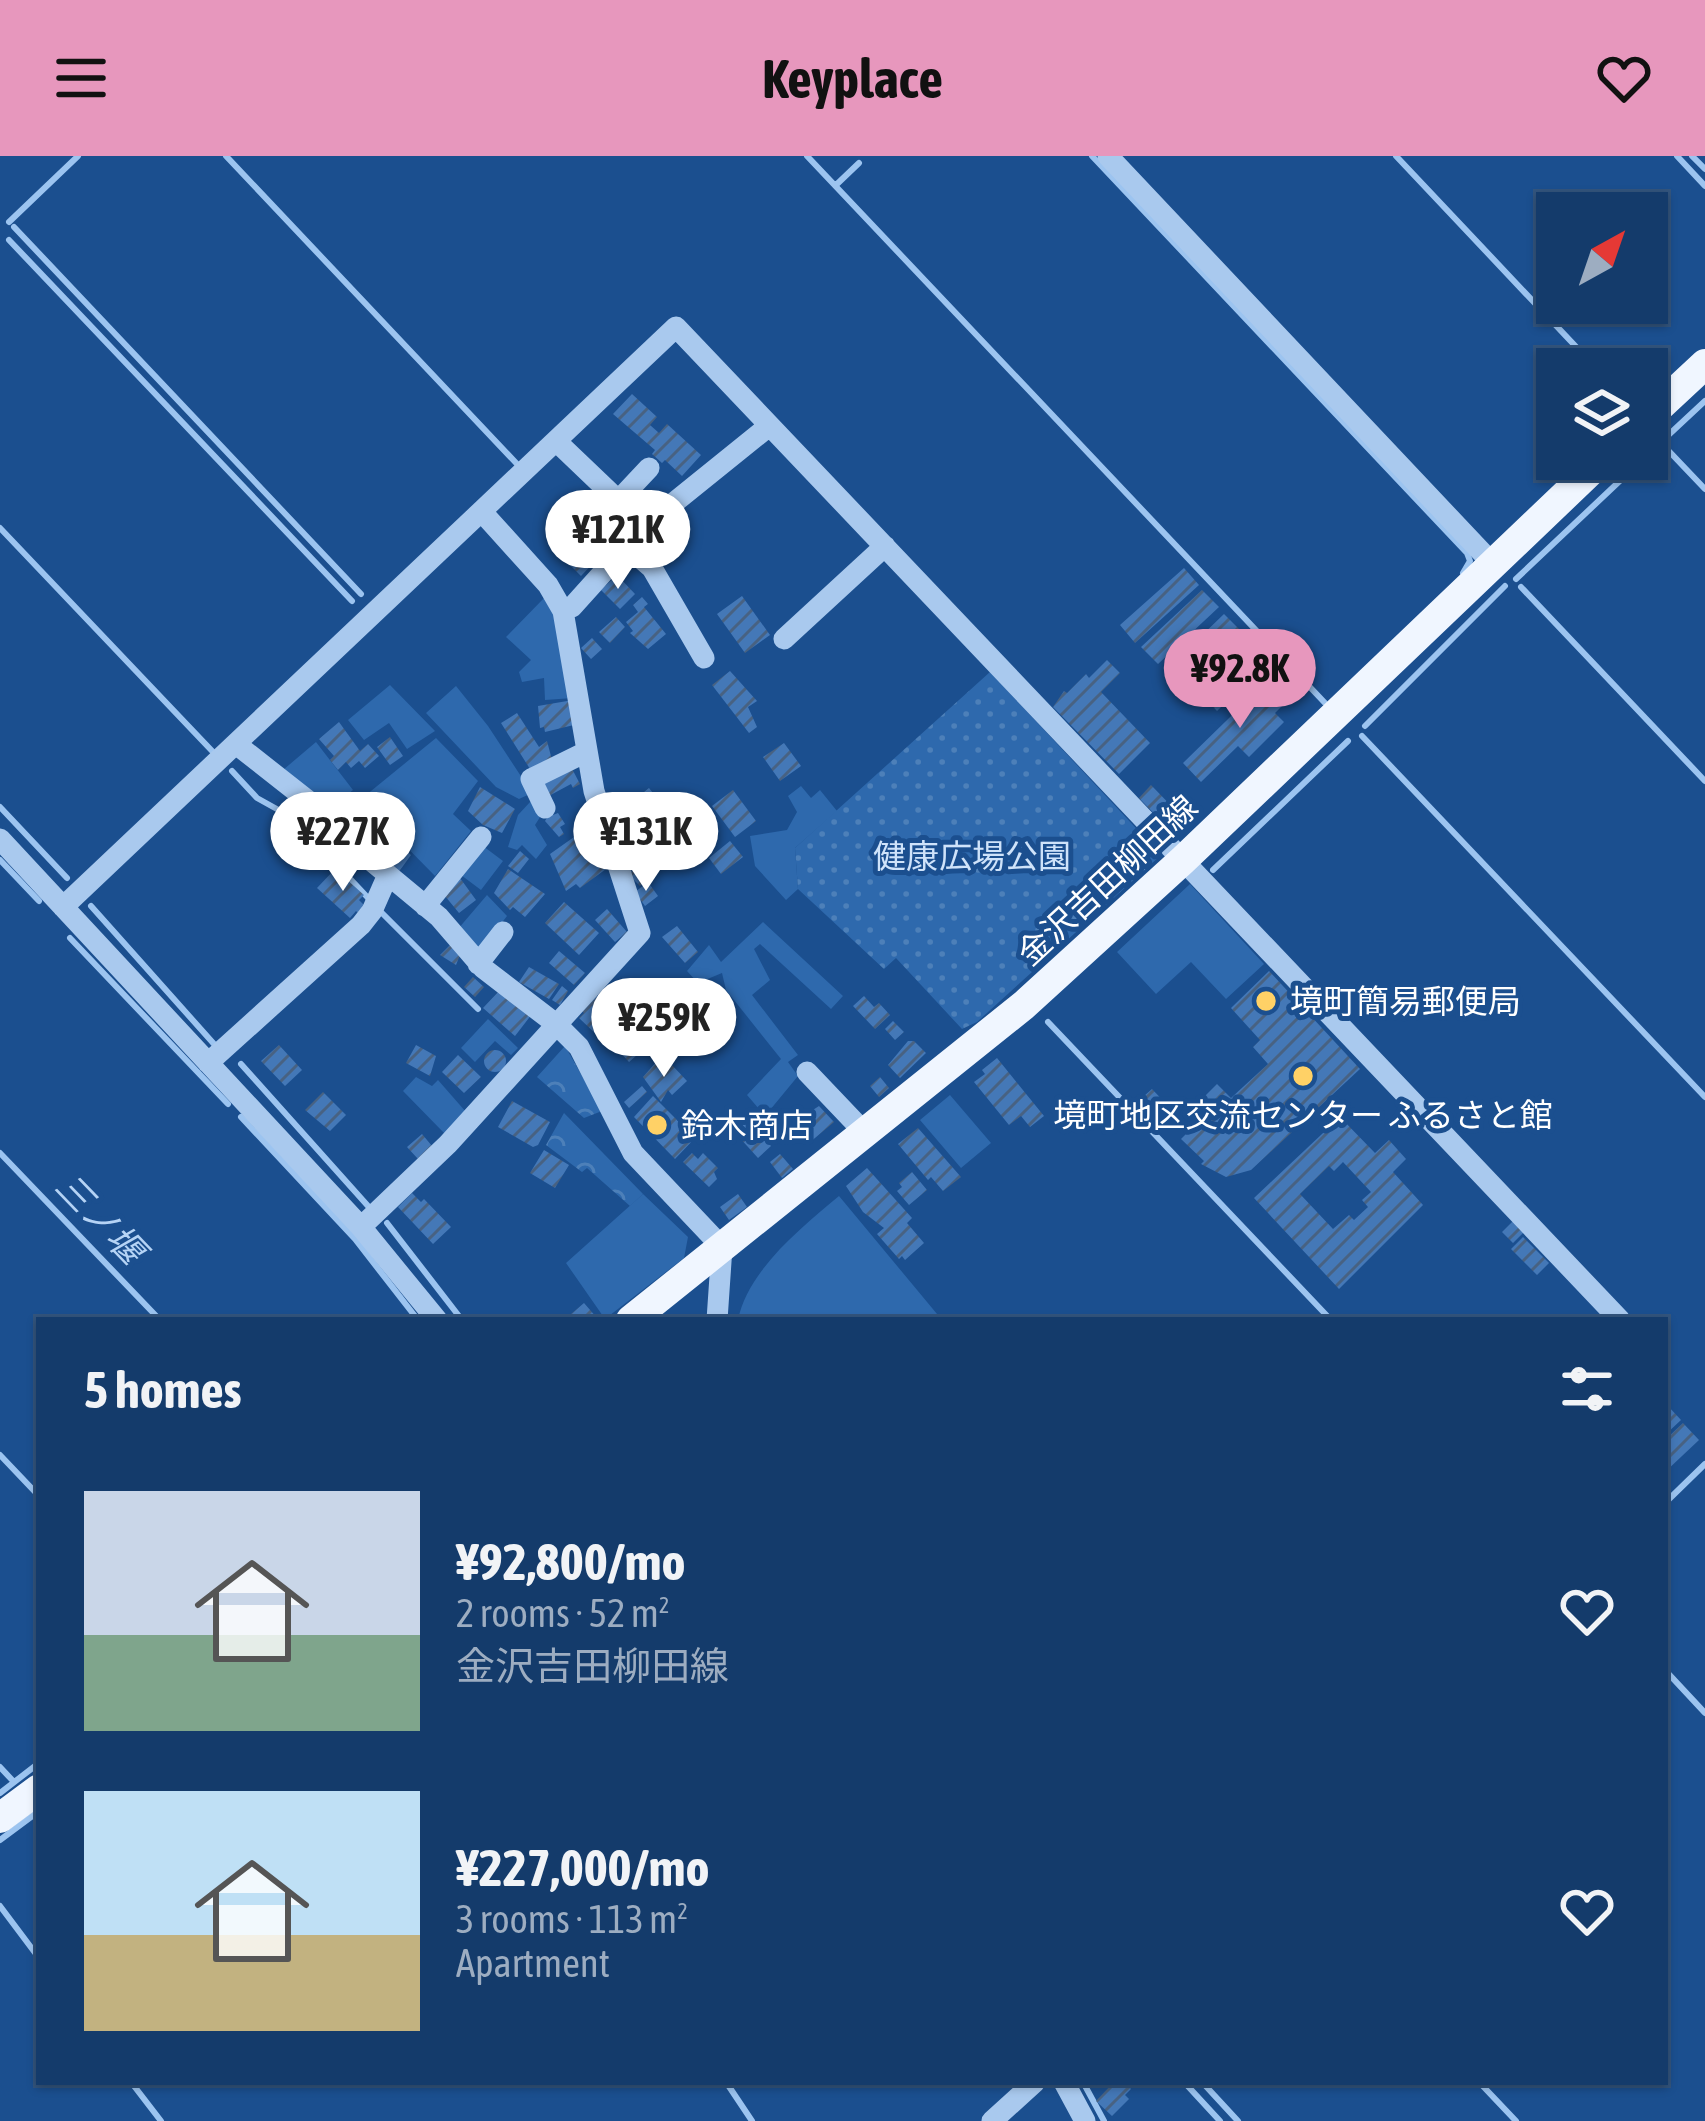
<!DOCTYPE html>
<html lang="en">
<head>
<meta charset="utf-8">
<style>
  :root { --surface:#143b6b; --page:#214673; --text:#f1f3f6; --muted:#9dadc1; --line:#33557e; --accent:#e797bd }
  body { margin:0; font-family:"Asap Condensed","Noto Sans JP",sans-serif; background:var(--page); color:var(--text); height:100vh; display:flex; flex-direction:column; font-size:45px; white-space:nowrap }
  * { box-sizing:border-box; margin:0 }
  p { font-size:39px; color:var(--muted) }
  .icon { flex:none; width:66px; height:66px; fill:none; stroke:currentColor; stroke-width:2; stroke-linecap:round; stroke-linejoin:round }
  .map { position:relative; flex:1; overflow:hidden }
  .sheet { position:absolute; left:36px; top:1161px; width:1632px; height:768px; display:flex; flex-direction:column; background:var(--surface); border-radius:0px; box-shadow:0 3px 9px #0004,0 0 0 3px var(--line) }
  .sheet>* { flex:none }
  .needle { width:78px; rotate:40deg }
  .buttons { position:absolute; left:1536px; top:36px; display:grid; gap:24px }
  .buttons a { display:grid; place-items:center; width:132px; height:132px; border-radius:0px; background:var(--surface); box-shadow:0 3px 9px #0004,0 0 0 3px var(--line); font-size:60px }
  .price { position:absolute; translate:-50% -102px; padding:0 27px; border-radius:42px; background:#fff; color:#222; font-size:39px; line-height:78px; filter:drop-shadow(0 3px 6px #0008) }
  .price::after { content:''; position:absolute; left:50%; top:72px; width:36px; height:27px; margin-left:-18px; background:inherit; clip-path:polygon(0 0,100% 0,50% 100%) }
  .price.on { background:var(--accent); color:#111 }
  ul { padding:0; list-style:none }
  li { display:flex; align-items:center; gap:36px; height:300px; padding:0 48px }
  li span { display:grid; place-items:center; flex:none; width:336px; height:240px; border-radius:0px; color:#555 }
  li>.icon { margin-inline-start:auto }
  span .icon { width:144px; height:144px; fill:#fffc; stroke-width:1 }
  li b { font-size:51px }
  h2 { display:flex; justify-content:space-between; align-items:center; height:144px; padding:0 48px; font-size:51px }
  header { display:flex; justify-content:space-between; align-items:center; height:156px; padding:0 48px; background:var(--accent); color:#111; font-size:54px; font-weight:700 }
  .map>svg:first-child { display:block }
</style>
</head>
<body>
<header><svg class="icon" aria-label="menu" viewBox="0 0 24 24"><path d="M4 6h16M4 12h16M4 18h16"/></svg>Keyplace<svg class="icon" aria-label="heart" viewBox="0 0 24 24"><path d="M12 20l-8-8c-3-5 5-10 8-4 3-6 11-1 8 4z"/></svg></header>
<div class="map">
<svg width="1705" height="1965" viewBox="0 0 1705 1965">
  <defs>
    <pattern id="forest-crowns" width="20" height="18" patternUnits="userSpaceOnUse" patternTransform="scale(3)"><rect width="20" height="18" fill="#2e69ad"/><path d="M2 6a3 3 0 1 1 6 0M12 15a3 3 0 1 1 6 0" fill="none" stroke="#4d80b9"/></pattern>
    <pattern id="park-dots" width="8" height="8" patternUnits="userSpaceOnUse" patternTransform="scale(3)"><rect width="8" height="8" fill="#2e69ad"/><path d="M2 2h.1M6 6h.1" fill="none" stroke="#4d80b9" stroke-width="1.8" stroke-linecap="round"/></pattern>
    <pattern id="building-hatch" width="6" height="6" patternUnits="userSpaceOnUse" patternTransform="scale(3)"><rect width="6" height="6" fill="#4478b7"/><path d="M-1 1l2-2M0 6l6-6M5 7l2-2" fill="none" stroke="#486282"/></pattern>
  </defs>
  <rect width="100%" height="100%" fill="#1b4f8f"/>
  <path fill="#2e69ad" d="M546 440 553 450 573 542 545 544 544 522 522 526 519 516 531 504 506 481Z
    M390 529 435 575 407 593 389 567 364 584 348 564Z
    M456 530 488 570 532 637 519 643 496 631 426 557Z
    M436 582 478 625 453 658 471 675 435 720 381 665 361 679 344 657Z
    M316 586 353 634 331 652 283 614Z
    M801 630 811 642 820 634 837 655 795 692 798 733 786 744 755 710 750 680 787 674 797 656 788 640Z
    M531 645 542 658 535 669 547 689 536 703 522 689 517 694 508 691 518 659Z
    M483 690 503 705 481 734 461 719Z
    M1190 728 1264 808 1226 843 1191 806 1156 838 1117 796Z
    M487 739 507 760 478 798 458 773Z
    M763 766 843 840 831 853 760 788 754 793 770 824 752 839 798 899 788 906 798 920 765 960 747 939 781 903 726 834 722 817 698 827 687 815 709 789 721 806Z
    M488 863 518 892 511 899 495 885 475 906 461 892Z
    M416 921 432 930 438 924 466 956 445 978 403 935Z
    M950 939 991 987 961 1012 920 964Z
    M643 1038 688 1081 684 1102 605 1163 566 1107Z
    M839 1040 942 1164H738C748 1114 802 1071 839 1040Z"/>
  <path fill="url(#forest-crowns)" d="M565 890 602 955 584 962 537 921Z
    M564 957 643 1038 630 1050 587 1012 582 1016 546 989Z"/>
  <path fill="url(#park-dots)" d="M990 516 1161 699 977 866 962 873 896 802 884 813 798 733 795 692Z"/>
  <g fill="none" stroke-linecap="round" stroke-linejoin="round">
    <path stroke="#9cc4f0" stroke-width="6" d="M226 0 518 309
      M807 0 1325 547
      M1092 0 1467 397 1470 405 1463 417
      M1396 0 1597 213
      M1677 0 1705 30
      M1692 0 1705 13
      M836 29 859 7
      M9 66 78 0
      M14 71 361 438
      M9 84 352 445
      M1665 291 1705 333
      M1647 299 1705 245
      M0 372 214 597
      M1516 423 1643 303
      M1521 431 1705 625
      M1365 570 1505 430
      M1362 580 1705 941
      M232 615 257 642 293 662 370 744
      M0 651 67 722
      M0 704 39 745
      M1213 714 1348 585
      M91 750 214 888
      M381 756 478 853
      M70 782 228 948
      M1048 866 1331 1164
      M241 908 368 1050
      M241 961 355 1083 418 1164
      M0 997 160 1164
      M387 1067 462 1164
      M0 1299 39 1340
      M1665 1347 1705 1308
      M1665 1514 1705 1557
      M0 1611 14 1626
      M0 1637 39 1607
      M0 1684 39 1655
      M0 1750 39 1802
      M131 1926 161 1965
      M726 1926 752 1965
      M1083 1926 1104 1965
      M1184 1926 1220 1965
      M1202 1926 1238 1965
      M1479 1926 1516 1965"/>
  </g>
  <path fill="url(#building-hatch)" fill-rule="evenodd" d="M632 238 657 261 650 269 659 277 667 268 701 299 682 320 665 304 662 307 652 298 655 294 613 258Z
    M577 380 599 401 581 420 566 405 570 401 564 394Z
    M1184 412 1199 429 1135 487 1120 469Z
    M617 419 635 438 620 453 601 434Z
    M1202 434 1219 451 1158 508 1141 491Z
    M742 440 770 479 745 497 717 458Z
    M642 441 648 448 644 451 666 478 648 493 630 477 633 475 626 466 638 456 633 449Z
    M1224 458 1241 475 1181 533 1164 516Z
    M616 461 625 471 610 487 599 476Z
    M592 482 602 493 591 503 581 492Z
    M1248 493 1264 509 1217 555 1201 538Z
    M1107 504 1120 517 1101 536 1150 587 1119 618 1053 551 1064 535 1067 537 1086 518 1089 522Z
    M730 515 757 545 748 551 757 571 749 577 712 529Z
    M1268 524 1283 535 1280 538 1287 545 1275 557 1284 566 1249 601 1238 590 1201 626 1183 607Z
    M573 544 578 568 545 576 544 571 540 572 538 550Z
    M517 557 539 591 547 585 552 604 530 613 501 567Z
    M339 566 360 595 368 588 379 600 365 612 359 605 351 612 346 606 338 614 330 604 334 600 319 583Z
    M390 581 403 600 390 609 377 591Z
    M784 587 801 610 780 625 763 601Z
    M569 607 580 628 573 632 571 628 545 642 536 625Z
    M1151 629 1184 663 1171 675 1139 642Z
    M480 631 515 653 502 677 483 669 468 655Z
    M649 632 677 668 653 687 667 702 640 730 627 717 637 708 635 701 649 687 622 653Z
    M733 634 756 665 735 681 712 650Z
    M551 655 553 659 558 657 565 668 560 671 564 678 559 681 545 665Z
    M322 664 333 674 324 684 313 674Z
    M591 669 604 690 609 705 604 708 606 713 580 732 576 728 566 735 550 698Z
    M730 685 743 701 721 718 709 702Z
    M401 691 411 699 398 717 387 708Z
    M520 695 529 703 518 717 508 710Z
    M335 713 364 739 359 744 366 751 360 759 356 755 350 762 317 732Z
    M508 713 545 738 525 761 513 751 510 754 494 737Z
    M460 722 476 744 459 757 445 740 450 736 447 732Z
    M648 726 658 740 645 750 635 736Z
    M564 746 599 777 579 799 545 767Z
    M607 753 627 776 615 786 595 764Z
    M677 770 698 796 685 807 662 781Z
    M450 789 460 799 456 809 440 799Z
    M559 795 585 817 574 829 549 807Z
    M529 811 559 828 549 843 519 826Z
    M1269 815 1360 913 1251 1014 1226 1021 1201 1008 1204 1005 1181 983 1207 957 1198 947 1217 928 1231 942 1268 908 1253 891 1260 884 1231 852Z
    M473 821 484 831 475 841 464 831Z
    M562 830 568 835 560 849 552 844Z
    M499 835 532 858 515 880 483 852Z
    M596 839 617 859 598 880 579 862 584 857 581 854Z
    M864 840 874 851 879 847 890 859 875 873 853 850Z
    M627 859 652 886 629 906 604 879Z
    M893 865 904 876 895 884 885 873Z
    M908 885H914L926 897 900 922 888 909Z
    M279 889 302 914 285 930 261 905Z
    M416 889 436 900 430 920 406 907Z
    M484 905a11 11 0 1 1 22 0a11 11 0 1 1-22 0Z
    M458 899 481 921 464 937 442 916Z
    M997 902 1044 960 1030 971 1021 960 1009 969 974 926 985 918 982 914Z
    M658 904 666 913 671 908 687 925 672 939 668 934 661 946 643 921Z
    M880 921 889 932 879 941 870 930Z
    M642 930 647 936 629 952 624 946Z
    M1152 933 1172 954 1154 970 1135 948Z
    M323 936 346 959 330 975 305 954Z
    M653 940 695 982 675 1003 634 961Z
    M512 945 550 966 538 989 533 991 498 971Z
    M819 950 834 966 809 987 793 967Z
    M742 958 771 990 758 1002 729 970Z
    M1340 961 1375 997 1389 984 1406 1003 1393 1016 1423 1049 1339 1133 1254 1042ZM1343 1006 1371 1036 1362 1044 1368 1051 1354 1064 1349 1059 1333 1073 1300 1038 1329 1010 1334 1015Z
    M918 972 961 1021 943 1035 931 1021 928 1024 898 988Z
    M422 978 432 990 418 1003 407 991Z
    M544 994 569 1009 555 1032 530 1017Z
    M692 997 698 1003 703 997 718 1012 714 1016 717 1023 709 1031 683 1006Z
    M780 998 793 1013 782 1022 770 1006Z
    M867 1012 912 1062 907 1067 924 1087 905 1104 902 1100 899 1103 877 1078 884 1072 863 1056 846 1030Z
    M912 1016 927 1034 909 1049 897 1035 902 1031 899 1027Z
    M412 1037 421 1046 424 1043 451 1071 433 1088 398 1051Z
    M738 1038 747 1051 729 1064 720 1051Z
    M1513 1065 1524 1076 1513 1087 1502 1076Z
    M1523 1081 1549 1107 1537 1119 1511 1093Z
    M584 1147 597 1162 564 1164Z
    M1668 1250 1681 1264 1665 1279V1252Z
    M1683 1267 1699 1284 1665 1316V1284Z
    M1114 1926H1125L1131 1933 1125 1939 1129 1943 1112 1960 1096 1945Z"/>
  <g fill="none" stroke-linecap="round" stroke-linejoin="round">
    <path stroke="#a9c9ee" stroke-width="21" d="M1108 0 1492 407
      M556 285 645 370 572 451 563 455
      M618 345 649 312
      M645 370 769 270
      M629 392 652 412 704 502
      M784 483 885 390
      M236 588 344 673 363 698 439 761 483 812 556 868 579 891 633 997 722 1091 717 1164
      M545 652 531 623 586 596
      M0 683 361 1071 437 1164
      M425 750 481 681
      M63 751 676 171 1620 1164
      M478 808 503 776
      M208 907 361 769 372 755 387 721
      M807 916 866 978
      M361 1071 448 988 640 777 594 635 563 455 548 429 482 356
      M1064 1926 1085 1965
      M992 1965 1035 1926"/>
    <path stroke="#f0f6ff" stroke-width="30" d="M1647 262 1705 208
      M631 1164 1024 849 1183 704 1603 303
      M0 1662 39 1633"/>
  </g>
  <g fill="#ffd166" stroke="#1b4f8f" stroke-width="4.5">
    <circle cx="1266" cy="845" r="12"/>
    <circle cx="1303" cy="920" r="12"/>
    <circle cx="657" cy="969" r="12"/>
  </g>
  <g text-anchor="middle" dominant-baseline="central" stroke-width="10" stroke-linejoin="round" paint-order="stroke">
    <g font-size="33" fill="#cfe3fa" stroke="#1b4f8f">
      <text x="972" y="700">健康広場公園</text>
    </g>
    <g font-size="33" fill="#fff" stroke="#1b4f8f">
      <text transform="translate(1107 724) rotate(-43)">金沢吉田柳田線</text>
    </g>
    <g font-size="33" fill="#fff" stroke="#1b4f8f" text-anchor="start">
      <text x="1290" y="845">境町簡易郵便局</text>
      <text x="1303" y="959" text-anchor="middle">境町地区交流センター ふるさと館</text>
      <text x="681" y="969">鈴木商店</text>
    </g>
    <g font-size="36" font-style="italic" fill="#b5d3f5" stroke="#1b4f8f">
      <text transform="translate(100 1062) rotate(46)">三ノ堰</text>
    </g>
  </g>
</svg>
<div class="buttons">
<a><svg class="needle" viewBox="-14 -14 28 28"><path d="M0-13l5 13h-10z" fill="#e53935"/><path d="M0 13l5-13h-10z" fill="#9dadc1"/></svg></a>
<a><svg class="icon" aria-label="layers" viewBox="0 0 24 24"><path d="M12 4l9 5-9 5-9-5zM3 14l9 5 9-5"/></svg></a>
</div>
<b class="price" style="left:618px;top:436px">¥121K</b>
<b class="price on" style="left:1240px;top:575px">¥92.8K</b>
<b class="price" style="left:343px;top:738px">¥227K</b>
<b class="price" style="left:646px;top:738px">¥131K</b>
<b class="price" style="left:664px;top:924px">¥259K</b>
<section class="sheet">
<h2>5 homes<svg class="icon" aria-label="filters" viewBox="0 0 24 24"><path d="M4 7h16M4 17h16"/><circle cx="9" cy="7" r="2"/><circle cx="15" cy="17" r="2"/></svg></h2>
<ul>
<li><span style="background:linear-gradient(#c9d6e8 60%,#7fa58c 0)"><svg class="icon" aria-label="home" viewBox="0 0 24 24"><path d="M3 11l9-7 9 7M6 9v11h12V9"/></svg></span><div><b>¥92,800/mo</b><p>2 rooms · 52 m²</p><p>金沢吉田柳田線</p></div><svg class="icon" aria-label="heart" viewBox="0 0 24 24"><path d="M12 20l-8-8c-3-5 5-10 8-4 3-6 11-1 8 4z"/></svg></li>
<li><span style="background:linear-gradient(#bfe0f5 60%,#c2b280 0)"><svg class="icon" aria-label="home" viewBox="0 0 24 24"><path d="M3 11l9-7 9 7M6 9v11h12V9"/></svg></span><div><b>¥227,000/mo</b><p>3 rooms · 113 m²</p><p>Apartment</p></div><svg class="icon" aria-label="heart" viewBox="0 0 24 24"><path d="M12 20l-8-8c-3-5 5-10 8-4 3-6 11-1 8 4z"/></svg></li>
</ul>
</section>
</div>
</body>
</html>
